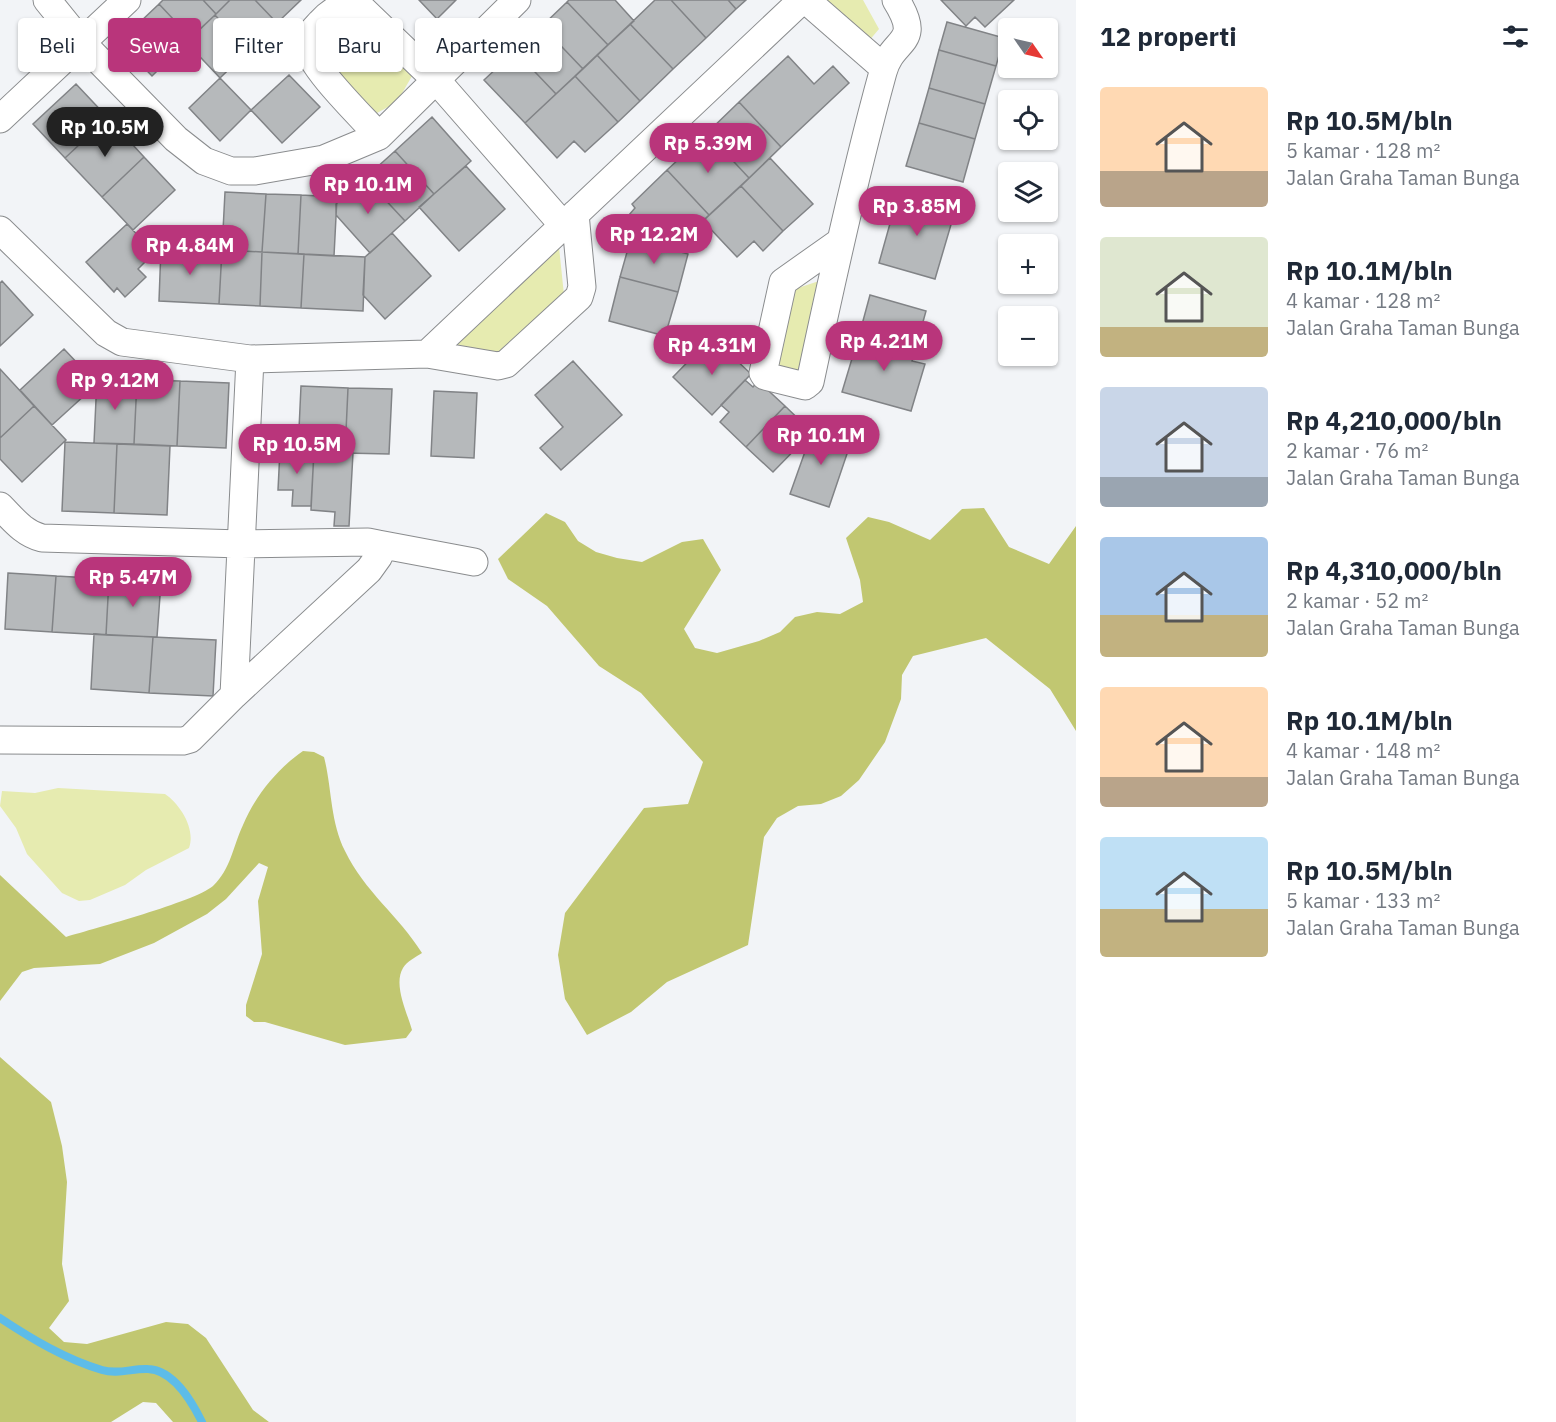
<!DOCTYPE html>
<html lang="id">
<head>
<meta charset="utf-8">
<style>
  :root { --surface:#fff; --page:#f6f6f7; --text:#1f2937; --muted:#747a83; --accent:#b9357b }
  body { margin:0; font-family:"IBM Plex Sans",sans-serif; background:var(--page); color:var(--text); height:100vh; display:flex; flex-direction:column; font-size:22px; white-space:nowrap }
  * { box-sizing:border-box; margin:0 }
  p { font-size:20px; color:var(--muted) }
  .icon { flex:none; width:33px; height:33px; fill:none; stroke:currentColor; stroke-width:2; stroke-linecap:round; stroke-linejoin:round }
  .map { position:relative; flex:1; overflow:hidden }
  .side { display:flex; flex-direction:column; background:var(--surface); width:480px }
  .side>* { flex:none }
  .banner { position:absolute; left:18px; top:18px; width:570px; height:54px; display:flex; gap:12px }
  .needle { width:39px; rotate:124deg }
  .fabs { position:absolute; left:998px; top:18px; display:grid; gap:12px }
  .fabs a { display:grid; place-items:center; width:60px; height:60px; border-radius:6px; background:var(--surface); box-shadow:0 2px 4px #0004; font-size:30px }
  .price { position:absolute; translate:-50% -51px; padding:0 14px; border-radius:21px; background:var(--accent); color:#fff; font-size:20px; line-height:39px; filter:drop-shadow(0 2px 3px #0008) }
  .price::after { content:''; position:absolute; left:50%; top:36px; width:18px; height:14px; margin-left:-9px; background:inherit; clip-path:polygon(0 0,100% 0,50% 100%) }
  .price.active { background:#222; color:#fff }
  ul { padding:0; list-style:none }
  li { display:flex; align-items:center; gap:18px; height:150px; padding:0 24px }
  li span { display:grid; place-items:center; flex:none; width:168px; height:120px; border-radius:6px; color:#555 }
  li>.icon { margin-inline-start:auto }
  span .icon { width:72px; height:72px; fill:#fffc; stroke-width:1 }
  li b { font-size:26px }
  h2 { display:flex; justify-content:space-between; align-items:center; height:72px; padding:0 24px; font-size:26px }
  .pill { padding:0 21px; border-radius:6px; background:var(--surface); box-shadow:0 2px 4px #0004; font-size:21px; line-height:54px }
  .pill.active { background:var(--accent); color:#fff }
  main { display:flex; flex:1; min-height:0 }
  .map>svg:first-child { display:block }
</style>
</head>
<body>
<main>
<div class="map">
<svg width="1076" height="1422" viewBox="0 0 1076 1422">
  <rect width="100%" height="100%" fill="#f2f4f7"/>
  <path fill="#e6ebb0" d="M825 0H863L879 29 868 42Z
    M354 25 412 76 397 102 377 113 318 52 332 29Z
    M559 247 564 295 499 353 454 344Z
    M822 280 800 377 775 368 795 289Z
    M58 788 165 794C180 804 196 829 189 848L146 870 125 885 90 900 79 901 62 893 27 854 16 828 0 806 2 791 35 793Z"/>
  <path fill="#c1c771" d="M984 508 1009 547 1049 564 1076 526V731L1050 689 986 638 913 656 902 675 901 699 885 742 859 780 841 796 821 804 798 806 777 818 764 837 748 945 667 982 631 1012 587 1035 565 999 558 955 565 913 644 808 688 804 703 762 641 693 599 666 547 606 508 579 498 559 546 513 565 522 578 541 596 552 617 558 642 562 682 542 703 539 721 570 684 629 695 648 717 653 759 641 780 632 795 617 817 612 840 614 863 602 860 580 846 538 868 517 889 522 930 540 962 509Z
    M303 751 314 752 324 757C332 788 330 821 345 851 364 891 399 916 422 953 416 957 407 961 403 968 393 985 407 1012 412 1030L406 1038 345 1045 265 1022H254L246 1016V1005L262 954 258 901 268 867 259 863 226 899 207 914 154 943 100 964 34 968 22 972 0 1001V875L66 937C95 928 194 902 213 886 231 869 233 846 243 825 255 796 278 768 303 751Z
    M0 1057 51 1102 62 1146 67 1182 62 1264 69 1301 49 1328 64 1342 87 1344 166 1322 188 1324 206 1338 253 1410 269 1422H173L156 1403 143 1402 111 1422H0Z"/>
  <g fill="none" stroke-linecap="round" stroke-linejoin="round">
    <path stroke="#5dbce8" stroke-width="8" d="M0 1318C32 1339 65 1359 102 1370 118 1375 133 1368 148 1369 174 1370 192 1402 202 1422"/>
  </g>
  <path fill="#b6b9bb" stroke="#818386" stroke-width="1.5" d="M163 0H203L216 14 191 38 159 4Z
    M203 0H230L216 14Z
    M230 0H255L277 23 248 51 215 15Z
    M255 0H301L277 23Z
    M419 0H456L437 19Z
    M569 0H615L634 21 608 45 567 2Z
    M655 0H671L706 38 673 69 630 24Z
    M671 0H728L736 9 706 38Z
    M728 0H746L736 9Z
    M941 0H1014L985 27 975 17 966 26Z
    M567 2 608 45 583 69 542 26Z
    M159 4 191 38 152 76 119 42Z
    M215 15 248 51 220 78 186 42Z
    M947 22 1004 38 996 66 939 50Z
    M630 24 673 69 640 101 597 55Z
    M542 26 583 69 556 94 515 51Z
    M939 50 996 66 985 104 929 88Z
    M515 51 556 94 525 123 484 80Z
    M597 55 640 101 618 122 575 76Z
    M788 56 814 84 833 66 849 83 781 147 739 102Z
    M289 75 320 107 282 143 251 110Z
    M575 76 618 122 585 152 574 141 557 158 525 123Z
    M220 78 251 110 220 141 189 108Z
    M76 84 108 118 65 158 33 124Z
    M929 88 985 104 975 139 919 123Z
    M739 102 781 147 749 178 707 133Z
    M432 117 471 161 434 194 395 151Z
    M108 118 144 157 102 197 65 158Z
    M919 123 975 139 963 182 906 166Z
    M707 133 749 178 709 215 667 170Z
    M395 151 434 194 405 221 365 178Z
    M144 157 175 190 133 230 102 197Z
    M770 158 813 204 783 231 741 186Z
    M466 166 505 209 459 251 419 207Z
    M667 170 709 215 674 249 655 230 649 236 629 215 635 208 632 204Z
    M365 178 405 221 370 253 336 215V204Z
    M741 186 783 231 763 251 754 241 737 257 703 221Z
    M225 192 266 194 262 252 222 250Z
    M266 194 301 195 298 254 262 252Z
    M301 195 337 197 334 256 298 254Z
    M898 195 955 211 935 279 879 263Z
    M127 224 149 247 145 251 150 257 138 269 146 277 125 297 117 288 114 292 86 262Z
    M392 233 431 276 385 319 363 295 365 257Z
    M631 238 688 254 678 292 620 277Z
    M161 248 222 250 219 304 159 301Z
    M222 250 262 252 260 306 219 304Z
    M262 252 304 254 301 308 260 306Z
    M304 254 365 257 363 311 301 308Z
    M620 277 678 292 665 336 609 321Z
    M2 281 33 315 0 346V283Z
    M870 295 926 311 916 347 860 332Z
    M860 332 916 347 912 361 925 364 911 411 842 392Z
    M712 337 751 374 712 415 673 377Z
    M64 349 97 384 52 425 20 390Z
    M573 361 622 415 561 470 540 448 563 427 535 395Z
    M0 369 34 406 0 438Z
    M97 378 137 380 134 444 94 443Z
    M137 380 180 381 177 446 134 444Z
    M745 380 753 387 758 381 785 406 746 447 720 422 729 412 721 405Z
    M180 381 229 383 226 448 177 446Z
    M301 386 348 388 345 453 298 451Z
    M348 388 392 389 389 454 345 453Z
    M434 391 477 393 474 458 431 456Z
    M34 406 66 440 22 482 0 459V438Z
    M785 406 812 432 773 472 746 447Z
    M821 425 847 433 844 443 850 445 829 507 790 494 812 432 819 434Z
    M65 442 117 444 114 513 62 511Z
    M117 444 170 446 167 515 114 513Z
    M280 450 314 451 311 506H292L293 490H278Z
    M314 451 353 453 349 526H334L335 512 311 510Z
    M8 573 56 576 52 632 5 629Z
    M56 576 109 579 106 635 52 632Z
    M109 579 161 582 157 637 106 635Z
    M94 634 153 637 149 693 91 689Z
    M153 637 216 640 213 696 149 693Z"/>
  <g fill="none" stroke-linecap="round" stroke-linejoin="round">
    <g stroke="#8a8c8e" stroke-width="29">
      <path id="minor" d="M47 0 81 42 176 139 204 161 231 171H255L324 159 379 136 517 0
        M806 0 884 68
        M0 119 127 0
        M379 136C363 118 309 66 307 45 306 36 316 28 321 22 332 10 343 4 358 5L437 81 563 225
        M0 230 106 333 122 342 250 359 427 354 498 366 506 364 579 297 582 287 575 214
        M841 241 783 282 763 373 765 376 805 386 810 382C832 278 855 174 883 72 892 37 924 45 896 0
        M427 354 802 0
        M0 506C13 519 23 533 42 538L241 544 368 542 378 544 379 556 369 570 234 695
        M378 544 474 562
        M0 740 183 741 190 739 234 695 250 359"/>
    </g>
    <use href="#minor" stroke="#fff" stroke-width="27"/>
  </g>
</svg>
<div class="fabs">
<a><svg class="needle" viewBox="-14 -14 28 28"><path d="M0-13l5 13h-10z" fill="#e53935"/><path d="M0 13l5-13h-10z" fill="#747a83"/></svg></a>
<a><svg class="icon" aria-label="locate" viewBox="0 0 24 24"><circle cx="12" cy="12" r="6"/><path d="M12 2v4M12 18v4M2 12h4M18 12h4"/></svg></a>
<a><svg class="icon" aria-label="layers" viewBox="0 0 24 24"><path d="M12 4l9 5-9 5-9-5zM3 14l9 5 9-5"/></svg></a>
<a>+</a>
<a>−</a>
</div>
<b class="price active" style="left:105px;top:158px">Rp 10.5M</b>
<b class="price" style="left:708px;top:174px">Rp 5.39M</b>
<b class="price" style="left:368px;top:215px">Rp 10.1M</b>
<b class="price" style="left:917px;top:237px">Rp 3.85M</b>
<b class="price" style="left:654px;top:265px">Rp 12.2M</b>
<b class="price" style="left:190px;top:276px">Rp 4.84M</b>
<b class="price" style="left:884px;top:372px">Rp 4.21M</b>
<b class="price" style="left:712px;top:376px">Rp 4.31M</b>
<b class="price" style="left:115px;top:411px">Rp 9.12M</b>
<b class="price" style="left:821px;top:466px">Rp 10.1M</b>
<b class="price" style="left:297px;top:475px">Rp 10.5M</b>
<b class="price" style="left:133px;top:608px">Rp 5.47M</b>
<div class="banner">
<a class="pill">Beli</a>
<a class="pill active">Sewa</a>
<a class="pill">Filter</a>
<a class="pill">Baru</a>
<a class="pill">Apartemen</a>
</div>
</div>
<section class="side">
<h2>12 properti<svg class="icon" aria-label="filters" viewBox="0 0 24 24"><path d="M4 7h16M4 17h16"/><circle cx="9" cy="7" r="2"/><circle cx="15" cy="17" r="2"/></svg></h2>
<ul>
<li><span style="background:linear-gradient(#ffd9b3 70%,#b9a48a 0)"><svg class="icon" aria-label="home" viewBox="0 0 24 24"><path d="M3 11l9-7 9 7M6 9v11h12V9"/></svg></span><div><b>Rp 10.5M/bln</b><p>5 kamar · 128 m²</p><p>Jalan Graha Taman Bunga</p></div></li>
<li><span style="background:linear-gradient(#dfe7d0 75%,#c2b280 0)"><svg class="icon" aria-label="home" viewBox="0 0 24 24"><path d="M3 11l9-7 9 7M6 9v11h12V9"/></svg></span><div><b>Rp 10.1M/bln</b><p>4 kamar · 128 m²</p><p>Jalan Graha Taman Bunga</p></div></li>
<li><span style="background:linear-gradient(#c9d6e8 75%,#9aa5b1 0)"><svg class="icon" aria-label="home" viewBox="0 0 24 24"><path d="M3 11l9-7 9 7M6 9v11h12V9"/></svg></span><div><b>Rp 4,210,000/bln</b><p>2 kamar · 76 m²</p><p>Jalan Graha Taman Bunga</p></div></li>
<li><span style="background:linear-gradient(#a9c7e8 65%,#c2b280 0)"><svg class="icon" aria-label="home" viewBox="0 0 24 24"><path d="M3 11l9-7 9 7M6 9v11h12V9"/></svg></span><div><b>Rp 4,310,000/bln</b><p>2 kamar · 52 m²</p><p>Jalan Graha Taman Bunga</p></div></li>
<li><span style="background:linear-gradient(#ffd9b3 75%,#b9a48a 0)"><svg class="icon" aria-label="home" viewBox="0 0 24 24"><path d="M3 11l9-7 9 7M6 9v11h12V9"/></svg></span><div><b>Rp 10.1M/bln</b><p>4 kamar · 148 m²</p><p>Jalan Graha Taman Bunga</p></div></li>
<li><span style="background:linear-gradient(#bfe0f5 60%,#c2b280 0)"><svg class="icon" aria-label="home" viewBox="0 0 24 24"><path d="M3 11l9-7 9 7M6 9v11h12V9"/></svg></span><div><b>Rp 10.5M/bln</b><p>5 kamar · 133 m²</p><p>Jalan Graha Taman Bunga</p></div></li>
</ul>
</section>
</main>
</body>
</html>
